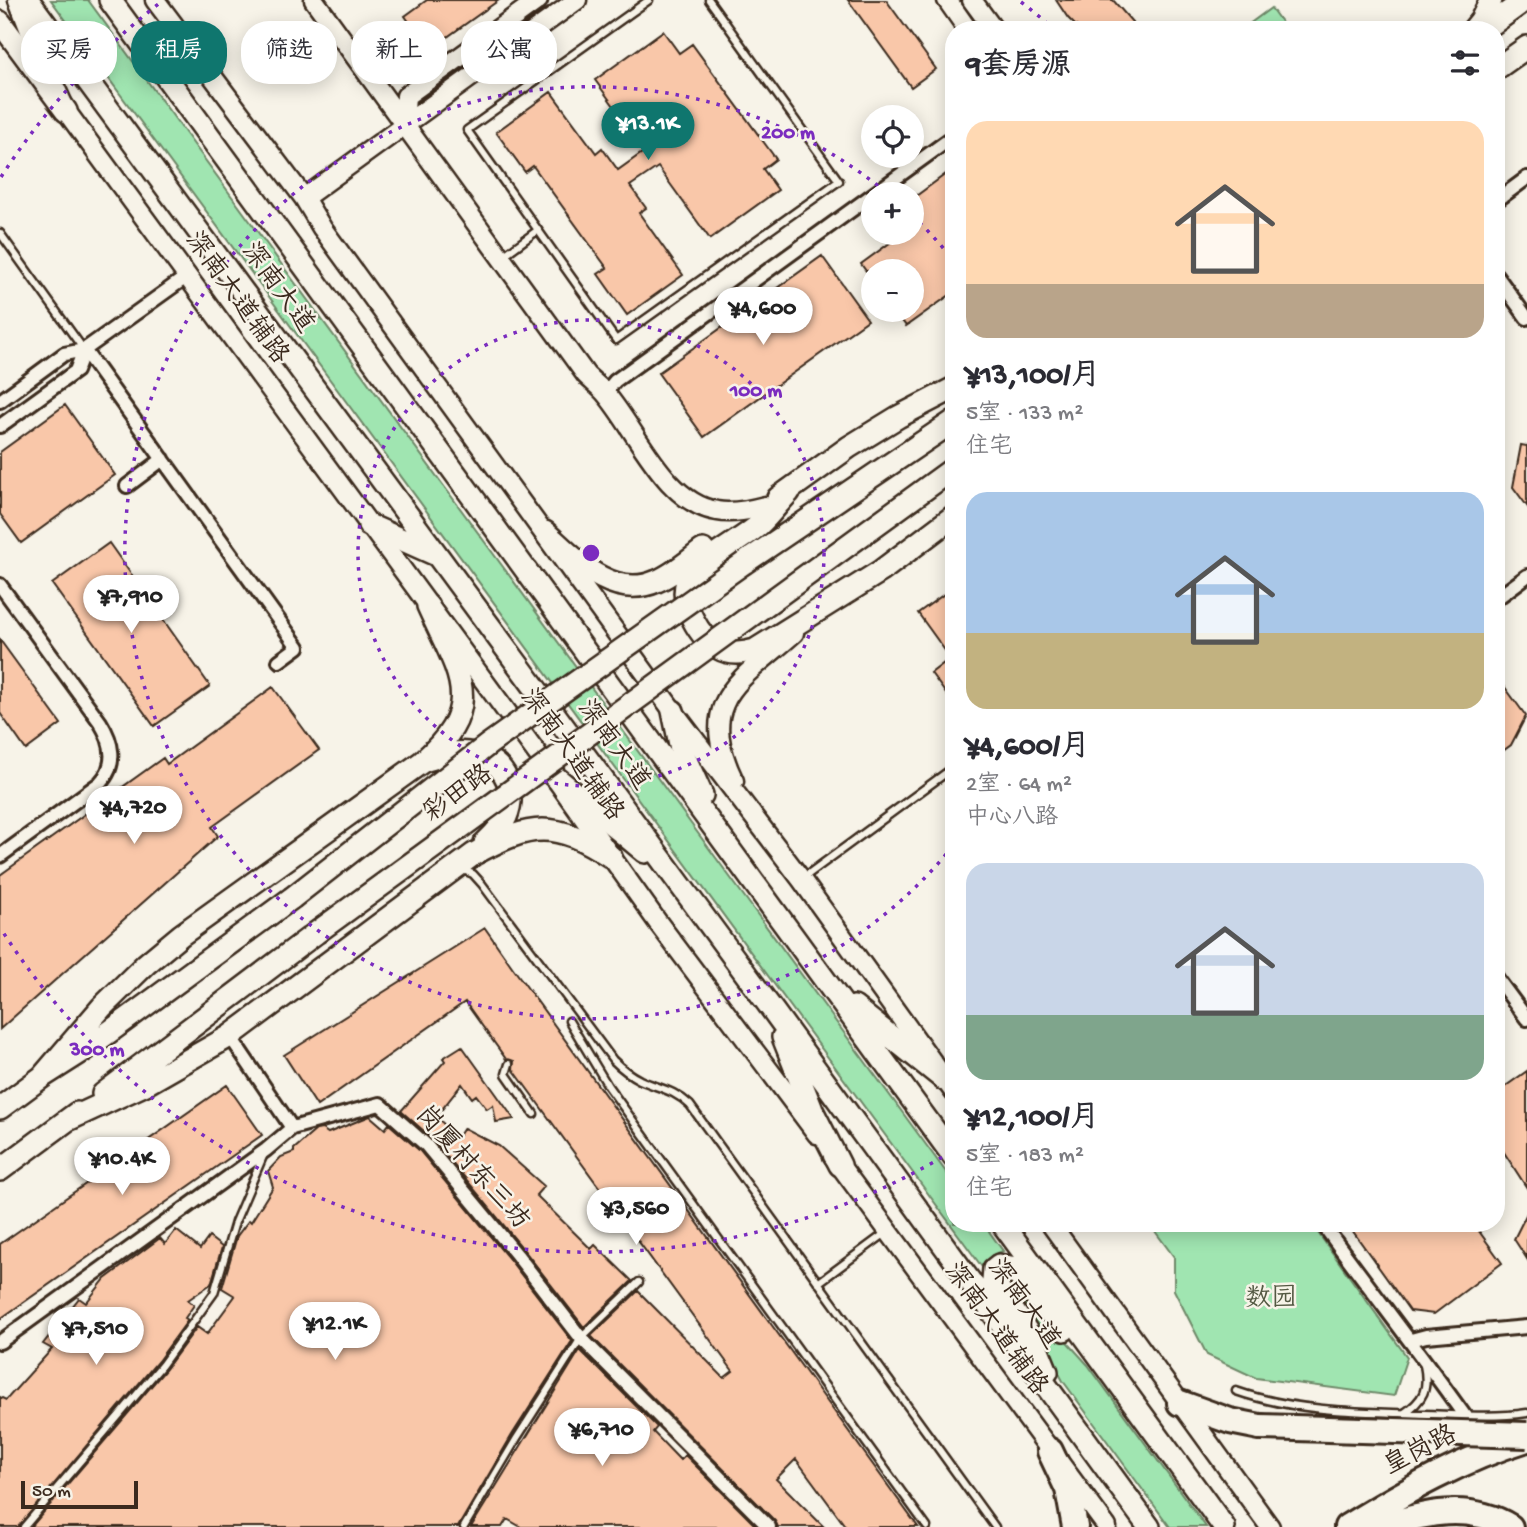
<!DOCTYPE html>
<html lang="zh">
<head>
<meta charset="utf-8">
<style>
  :root { --surface:#fff; --page:#f7f7f7; --text:#2b2b33; --muted:#7c7c81; --accent:#0f766e }
  body { margin:0; font-family:"Gochi Hand","LXGW WenKai TC",sans-serif; background:var(--page); color:var(--text); height:100vh; display:flex; flex-direction:column; font-size:26px; white-space:nowrap }
  * { box-sizing:border-box; margin:0 }
  p { font-size:23px; color:var(--muted) }
  .icon { flex:none; width:38px; height:38px; fill:none; stroke:currentColor; stroke-width:2; stroke-linecap:round; stroke-linejoin:round }
  .map { position:relative; flex:1; overflow:hidden }
  .sheet { position:absolute; left:945px; top:21px; width:560px; height:1211px; display:flex; flex-direction:column; background:var(--surface); border-radius:28px; box-shadow:0 4px 18px #0003 }
  .sheet>* { flex:none }
  .hud { position:absolute; left:21px; top:21px; width:665px; height:63px; display:flex; gap:14px }
  .fabs { position:absolute; left:861px; top:105px; display:grid; gap:14px }
  .fabs a { display:grid; place-items:center; width:63px; height:63px; border-radius:50%; background:var(--surface); box-shadow:0 4px 18px #0003; font-size:35px }
  .scale { position:absolute; left:21px; bottom:18px; width:117px; box-sizing:border-box; padding-left:7px; border:4px solid #3b2a1e; border-top:0; font-size:19px; line-height:24px; white-space:nowrap; color:#3b2a1e; -webkit-text-stroke:5px #f7f3e8; paint-order:stroke }
  .price { position:absolute; translate:-50% -60px; padding:0 16px; border-radius:24px; background:#fff; color:#222; font-size:23px; line-height:46px; filter:drop-shadow(0 2px 4px #0008) }
  .price::after { content:''; position:absolute; left:50%; top:42px; width:21px; height:16px; margin-left:-10px; background:inherit; clip-path:polygon(0 0,100% 0,50% 100%) }
  .price.selected { background:var(--accent); color:#fff }
  ul { padding:0; list-style:none }
  li { display:grid; align-content:center; gap:14px; height:371px; padding:0 21px }
  li span { display:grid; place-items:center; height:217px; border-radius:21px; color:#555 }
  li>.icon { margin-inline-start:auto }
  span .icon { width:126px; height:126px; fill:#fffc; stroke-width:1 }
  li b { font-size:30px }
  h2 { display:flex; justify-content:space-between; align-items:center; height:84px; padding:0 21px; font-size:30px }
  .pill { padding:0 24px; border-radius:28px; background:var(--surface); box-shadow:0 4px 18px #0003; font-size:24px; line-height:63px }
  .pill.selected { background:var(--accent); color:#fff }
  .map>svg:first-child { display:block }
</style>
</head>
<body>
<div class="map">
<svg width="1527" height="1527" viewBox="0 0 1527 1527">
  <rect width="100%" height="100%" fill="#f7f3e8"/>
  <filter id="ink" filterUnits="userSpaceOnUse"><feTurbulence type="fractalNoise" baseFrequency=".0143" numOctaves="2"/><feDisplacementMap in="SourceGraphic" scale="14" xChannelSelector="R" yChannelSelector="G"/><feConvolveMatrix kernelMatrix="1 2 1 2 8 2 1 2 1" color-interpolation-filters="sRGB"/></filter>
  <g filter="url(#ink)">
    <path fill="#a0e5b1" stroke="#6e8868" stroke-width="2" d="M51 0H88L954 1183V1223H983L1003 1251 992 1255 982 1267Z
      M1271 8 1287 30H1241Z
      M1149 1223H1311L1407 1357 1394 1396 1256 1378 1207 1355 1174 1290V1257Z
      M1005 1273 1088 1365 1206 1527H1170L1063 1381 1046 1349 1001 1276Z"/>
    <path fill="#f9c7a9" stroke="#3b2a1e" stroke-width="2" d="M427 0H499L429 50 405 16Z
      M848 0H886L936 69 911 87Z
      M1056 0H1113L1139 30H1080L1068 18Z
      M663 31 679 53 692 44 776 159 763 169 778 190 710 239 658 167 630 186 646 208 639 213 683 275 627 315 598 274 607 268 533 166 525 172 496 132 551 92 596 153 602 148 618 170 646 150 595 80Z
      M954 168V292L906 326 894 310H912V271H866L861 264 891 242 885 233H912V199Z
      M822 256 868 320 704 437 658 373Z
      M65 405 115 475 21 543 0 514V452Z
      M1521 445 1527 446V506L1513 487Z
      M109 543 210 686 154 726 52 584Z
      M954 587V663L918 613Z
      M0 640 61 724 26 750 0 713Z
      M944 663 954 677V705L931 673Z
      M1496 675 1526 716 1511 745 1496 756Z
      M273 687 319 750 212 827 218 836 0 1029V875L163 758 167 764Z
      M485 928 513 968 918 1527H846L796 1459 776 1479 824 1527H778L775 1521 591 1336 638 1291 724 1378 733 1371 513 1069 514 1061 506 1059 465 1002 317 1106 284 1055Z
      M462 1046 514 1119 496 1122 493 1105 487 1109 476 1095 472 1098 462 1084 436 1117 458 1137 464 1128 499 1146 544 1186 536 1195 591 1249 595 1245 632 1281 584 1327 524 1250 433 1139 401 1111 445 1061 443 1058Z
      M1527 1071V1188L1496 1140V1093Z
      M227 1085 262 1135 0 1319V1244Z
      M370 1116 385 1129 389 1124 420 1151 510 1260 572 1341 512 1435 458 1527H31L166 1369 197 1327 207 1334 235 1296 222 1288 237 1236 249 1220 251 1222 273 1187 268 1171 281 1157 294 1152V1149L316 1130 322 1129 328 1133Z
      M1527 1213V1259L1514 1239Z
      M1347 1223H1473L1502 1263 1434 1314 1410 1311Z
      M176 1230 200 1249 209 1237 222 1247 211 1284 188 1300 194 1305 185 1318 188 1320 158 1361 18 1527H0V1397L6 1400 52 1349 43 1344 79 1298 86 1303 105 1279 160 1238 165 1244Z
      M580 1350 657 1427 653 1432 680 1460 685 1455 757 1527H521L507 1519 502 1527H471Z"/>
    <g fill="none" stroke-linecap="round" stroke-linejoin="round">
      <g stroke="#3b2a1e" stroke-width="11">
        <path id="lane" d="M649 0 467 130 616 340 839 181 709 0
          M0 233 84 350
          M503 256 538 230
          M463 870 473 874 482 884 613 1060C621 1068 630 1075 640 1080 660 1089 673 1089 690 1105L995 1527
          M803 878 954 767
          M569 1021 608 1086 927 1527
          M509 1064 506 1074 534 1114
          M818 1283 887 1232
          M1236 1391C1296 1412 1362 1412 1424 1414 1458 1415 1493 1418 1527 1413
          M1403 1414C1424 1400 1429 1389 1424 1365
          M24 1527 162 1365 214 1293 235 1222 264 1154
          M464 1527 517 1438 581 1338 639 1282"/>
      </g>
      <g stroke="#3b2a1e" stroke-width="18">
        <path id="street" d="M1496 201 1527 178
          M1496 275 1527 318
          M84 350 298 647 279 661
          M605 393 615 381 954 136
          M0 401 64 354 84 350 186 277
          M0 426 76 371 84 350
          M127 486 163 459
          M0 585 100 722C112 741 118 764 100 783L0 856
          M1496 599 1527 576
          M1496 977 1527 1019
          M230 1036 292 1128
          M1322 1223C1369 1288 1418 1350 1464 1415
          M1411 1340 1426 1336 1527 1327
          M0 1342 266 1150 292 1128 380 1104 426 1145 517 1255 581 1338 769 1527"/>
      </g>
      <g stroke="#3b2a1e" stroke-width="23">
        <path id="secondary" d="M18 0 32 36 66 111 553 775 659 924 817 1134
          M155 0 304 198 322 228 673 711 801 879 954 1092
          M314 0 586 375C592 381 600 387 605 393 637 430 665 503 717 511 733 514 750 510 765 506
          M947 0 968 30
          M972 0 994 30
          M404 125 406 96 538 0
          M304 198 577 0
          M734 781C695 700 739 682 794 633
          M833 1156 1107 1527
          M1050 1223 1270 1527"/>
      </g>
      <g stroke="#3b2a1e" stroke-width="26">
        <path id="primary" d="M28 0 774 1012 1149 1527
          M110 0 954 1157
          M0 22 66 111
          M1473 30 1481 20 1491 0
          M1484 30 1525 0
          M1496 69 1527 47
          M789 492C779 502 770 515 760 524 743 540 696 563 687 582 679 603 700 638 718 648 730 655 742 654 755 650L881 571 954 516
          M778 498 849 447 898 417 954 388
          M369 525 434 554
          M545 532C575 559 612 601 657 581 674 574 688 561 703 550
          M744 563 954 421
          M774 599 954 468
          M673 711 681 749 702 795
          M424 761C438 757 453 751 468 753 501 756 519 786 506 817 502 827 493 835 485 843
          M553 775 645 852
          M854 1007 945 1080
          M783 1037 812 1110 840 1165
          M42 1077 102 1007 146 964 181 935 422 762C488 705 458 673 428 606
          M103 1094 316 933
          M0 1108 42 1077 86 1049 292 898
          M68 1120 146 1084 230 1036 474 854C531 823 555 820 611 857
          M0 1170 77 1113
          M1002 1223 1224 1527
          M1047 1372 1036 1345 993 1280 994 1269 999 1265 1011 1267 1064 1330"/>
      </g>
      <g stroke="#3b2a1e" stroke-width="30">
        <path id="highway" d="M1180 1403 1230 1421 1260 1427
          M1050 1451 1068 1489 1075 1527
          M1347 1527C1404 1492 1462 1459 1527 1439
          M1381 1527C1423 1513 1469 1502 1510 1527"/>
      </g>
      <use href="#lane" stroke="#f7f3e8" stroke-width="6"/>
      <use href="#street" stroke="#f7f3e8" stroke-width="12"/>
      <use href="#secondary" stroke="#f7f3e8" stroke-width="18"/>
      <use href="#primary" stroke="#f7f3e8" stroke-width="21"/>
      <use href="#highway" stroke="#f7f3e8" stroke-width="24"/>
      <g stroke="#3b2a1e" stroke-width="26" stroke-linecap="butt">
        <path id="primary-bridge" d="M292 898 489 744 744 563
          M316 933 774 599"/>
      </g>
      <g stroke="#3b2a1e" stroke-width="30" stroke-linecap="butt">
        <path id="highway-bridge" d="M1260 1427 1527 1435"/>
      </g>
      <use href="#primary-bridge" stroke="#f7f3e8" stroke-width="21"/>
      <use href="#highway-bridge" stroke="#f7f3e8" stroke-width="24"/>
    </g>
  </g>
  <g fill="none" stroke="#7b2cbf" stroke-width="3.5" stroke-dasharray="3.5 7">
    <circle cx="591" cy="553" r="233"/>
    <path d="M953 846A466 466 0 1 1 887 193M912 215A466 466 0 0 1 953 260"/>
    <path d="M951 1152A699 699 0 0 1 1 929M1 177A699 699 0 0 1 161 2M1021 2A699 699 0 0 1 1054 29"/>
  </g>
  <g text-anchor="middle" dominant-baseline="central" stroke-width="5" stroke-linejoin="round" paint-order="stroke">
    <g font-size="26" fill="#3b2a1e" stroke="#f7f3e8">
      <text transform="translate(276 289) rotate(54)">深南大道</text>
      <text transform="translate(235 299) rotate(54)">深南大道辅路</text>
      <text transform="translate(612 746) rotate(54)">深南大道</text>
      <text transform="translate(570 756) rotate(54)">深南大道辅路</text>
      <text transform="translate(459 795) rotate(-36)">彩田路</text>
      <text transform="translate(471 1169) rotate(48)">岗厦村东三坊</text>
      <text transform="translate(1022 1305) rotate(54)">深南大道</text>
      <text transform="translate(994 1330) rotate(54)">深南大道辅路</text>
      <text transform="translate(1421 1452) rotate(-27)">皇岗路</text>
    </g>
    <g font-size="26" fill="#545943" stroke="#f7f3e8">
      <text x="1271" y="1300">数园</text>
    </g>
  </g>
  <circle cx="591" cy="553" r="10" fill="#7b2cbf" stroke="#f7f3e8" stroke-width="3.5"/>
  <g font-size="21" text-anchor="middle" font-weight="bold" fill="#7b2cbf" stroke="#f7f3e8" stroke-width="5" stroke-linejoin="round" paint-order="stroke">
    <text x="788" y="138">200 m</text>
    <text x="756" y="396">100 m</text>
    <text x="97" y="1055">300 m</text>
  </g>
</svg>
<div class="fabs">
<a><svg class="icon" aria-label="locate" viewBox="0 0 24 24"><circle cx="12" cy="12" r="6"/><path d="M12 2v4M12 18v4M2 12h4M18 12h4"/></svg></a>
<a>+</a>
<a>−</a>
</div>
<div class="scale">50 m</div>
<b class="price selected" style="left:648px;top:162px">¥13.1K</b>
<b class="price" style="left:763px;top:347px">¥4,600</b>
<b class="price" style="left:131px;top:635px">¥7,910</b>
<b class="price" style="left:134px;top:846px">¥4,720</b>
<b class="price" style="left:122px;top:1197px">¥10.4K</b>
<b class="price" style="left:636px;top:1247px">¥3,560</b>
<b class="price" style="left:335px;top:1362px">¥12.1K</b>
<b class="price" style="left:96px;top:1367px">¥7,510</b>
<b class="price" style="left:602px;top:1468px">¥6,710</b>
<div class="hud">
<a class="pill">买房</a>
<a class="pill selected">租房</a>
<a class="pill">筛选</a>
<a class="pill">新上</a>
<a class="pill">公寓</a>
</div>
<section class="sheet">
<h2>9套房源<svg class="icon" aria-label="filters" viewBox="0 0 24 24"><path d="M4 7h16M4 17h16"/><circle cx="9" cy="7" r="2"/><circle cx="15" cy="17" r="2"/></svg></h2>
<ul>
<li><span style="background:linear-gradient(#ffd9b3 75%,#b9a48a 0)"><svg class="icon" aria-label="home" viewBox="0 0 24 24"><path d="M3 11l9-7 9 7M6 9v11h12V9"/></svg></span><div><b>¥13,100/月</b><p>5室 · 133 m²</p><p>住宅</p></div></li>
<li><span style="background:linear-gradient(#a9c7e8 65%,#c2b280 0)"><svg class="icon" aria-label="home" viewBox="0 0 24 24"><path d="M3 11l9-7 9 7M6 9v11h12V9"/></svg></span><div><b>¥4,600/月</b><p>2室 · 64 m²</p><p>中心八路</p></div></li>
<li><span style="background:linear-gradient(#c9d6e8 70%,#7fa58c 0)"><svg class="icon" aria-label="home" viewBox="0 0 24 24"><path d="M3 11l9-7 9 7M6 9v11h12V9"/></svg></span><div><b>¥12,100/月</b><p>5室 · 183 m²</p><p>住宅</p></div></li>
</ul>
</section>
</div>
</body>
</html>
